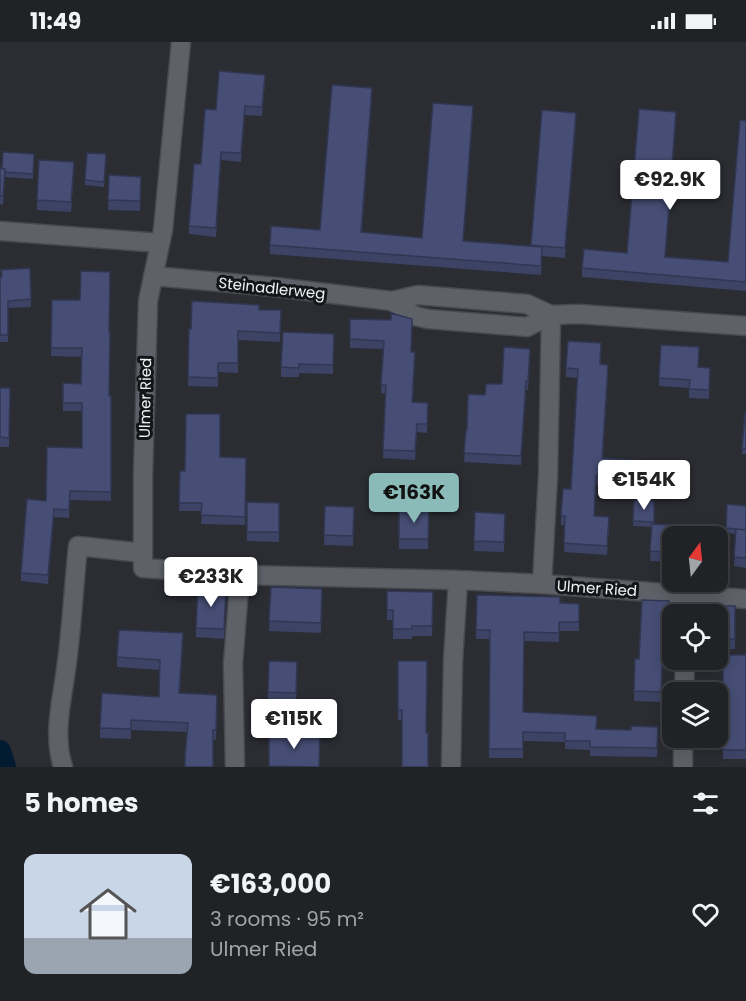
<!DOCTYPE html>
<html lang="en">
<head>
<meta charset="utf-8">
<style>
  :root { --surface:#202226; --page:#282a2e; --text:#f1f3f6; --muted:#a2a4a7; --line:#3d3f43; --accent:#8bbbb9 }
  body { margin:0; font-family:Poppins,sans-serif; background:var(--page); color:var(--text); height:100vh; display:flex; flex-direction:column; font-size:22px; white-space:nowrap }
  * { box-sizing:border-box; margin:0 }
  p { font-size:20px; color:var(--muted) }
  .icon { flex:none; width:33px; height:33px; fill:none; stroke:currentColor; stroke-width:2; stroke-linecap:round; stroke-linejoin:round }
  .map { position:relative; height:725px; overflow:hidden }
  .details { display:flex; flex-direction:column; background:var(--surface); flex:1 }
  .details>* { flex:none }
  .needle { width:39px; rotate:15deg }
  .buttons { position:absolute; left:662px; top:484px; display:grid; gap:12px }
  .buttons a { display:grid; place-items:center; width:66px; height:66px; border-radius:12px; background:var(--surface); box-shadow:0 3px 15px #0003,0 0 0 2px var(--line); font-size:30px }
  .price { position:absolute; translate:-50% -51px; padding:0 14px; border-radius:6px; background:#fff; color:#222; font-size:20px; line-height:39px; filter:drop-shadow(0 2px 3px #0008) }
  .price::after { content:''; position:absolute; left:50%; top:36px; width:18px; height:14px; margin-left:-9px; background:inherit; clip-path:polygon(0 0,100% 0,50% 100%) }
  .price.selected { background:var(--accent); color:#111 }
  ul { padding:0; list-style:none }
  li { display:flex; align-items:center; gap:18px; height:150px; padding:0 24px }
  li span { display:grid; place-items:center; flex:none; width:168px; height:120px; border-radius:12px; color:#555 }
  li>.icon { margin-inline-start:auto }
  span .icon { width:72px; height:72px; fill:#fffc; stroke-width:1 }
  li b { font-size:26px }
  h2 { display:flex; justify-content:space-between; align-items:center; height:72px; padding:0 24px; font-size:26px }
  .status { display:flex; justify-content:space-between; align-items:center; height:42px; padding:0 30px; background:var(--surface); direction:ltr }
  .status svg { height:16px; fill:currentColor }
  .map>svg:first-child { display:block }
</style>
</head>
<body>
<div class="status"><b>11:49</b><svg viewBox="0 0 49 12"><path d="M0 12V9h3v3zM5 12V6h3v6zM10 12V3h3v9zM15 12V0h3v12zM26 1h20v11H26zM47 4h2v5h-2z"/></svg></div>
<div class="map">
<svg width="746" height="725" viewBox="0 0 746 725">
  <rect width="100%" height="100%" fill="#2b2d33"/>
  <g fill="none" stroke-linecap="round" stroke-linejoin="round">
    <path stroke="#021b30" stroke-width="22" d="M0 709 5 725"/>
    <g stroke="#494a4f" stroke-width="21">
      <path id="minor" d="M181 0 163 188 148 259 143 434V526L240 533 458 538 542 542 746 557
        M0 189 160 201
        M153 234 275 245 392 259 418 253 527 262 551 273
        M392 259 415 274 428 277 527 285 551 273 579 272 746 284
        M542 542 548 434 551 273
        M688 573 689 552
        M684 651 685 618
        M63 725C52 691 63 654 67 620 72 581 74 542 78 504L143 511
        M235 725 233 622 240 533
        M451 725 453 619 458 538
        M683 725V696"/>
    </g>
    <use href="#minor" stroke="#5f6169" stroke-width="18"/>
  </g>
  <path fill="#3c4365" d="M265 41 262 74 245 73 241 120 221 118 216 195 189 192V184L201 122 216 68Z
    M372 55 362 190 422 196 473 72 463 200 531 205 542 68 576 81 565 216 542 214 541 233 270 212V203L320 188Z
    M676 79 665 215 728 220 746 79V249L582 235V226L627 211Z
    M34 112 33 137 5 135 3 163 0 162V126L2 127Z
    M106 117 104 145 85 143V138Z
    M74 130 71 170 37 168V158Z
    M109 133 141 135 140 169 108 168Z
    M0 235 31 257V265L8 266V300H0Z
    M52 258 109 290V354H111V459L70 458 69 476 54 475 48 542 21 539V531L46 459 82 406V369H63V341L81 342 82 315 51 314Z
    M259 268H281L280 300 238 298V331L218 330V345L188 344 189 287Z
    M350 277 411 310 415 319 413 360 428 361 427 391 417 390 415 418 383 416 386 352 381 351 383 307 350 306Z
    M334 292 333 332 299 331V335H281V325Z
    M601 310 600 322 608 332 603 416 649 428 648 447 596 443 594 474 609 484 607 513 564 510 565 483H561V474L571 447 578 336 566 335V326Z
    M699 314 698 325 710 334 709 357 689 356V346L659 344V336Z
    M530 316 528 348H526L521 423 464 420 467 388 485 353 502 342Z
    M0 346H10L9 405H0Z
    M746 370V412H742Z
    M220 415 246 416 245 483 201 482 202 469H179L180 429H185Z
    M634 458 654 459V482L685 484V495H672V520L650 519 652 485 633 484Z
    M247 460 279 461V500L247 499Z
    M325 464 354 465 353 504 324 503Z
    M746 464V526L734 524 736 492 726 491V486Z
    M399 467 429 468 428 507H399Z
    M475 470 505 472 504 510 474 509Z
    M271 545 322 547 321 591 269 589Z
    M387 549 433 550 432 594H412V597H393V578H387Z
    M477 553 579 562V589H559V600L524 599 523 670 597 687 631 688 658 685 657 715 590 714V708L565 707V700L523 699V716H489V597H476Z
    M226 556 224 597 196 595V586Z
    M669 559 667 604H663L661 660 634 659 635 617H639Z
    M735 564V607H717V573Z
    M183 601 180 651 217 653 216 698 187 690 131 688V697L100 696V686L159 655 160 628 117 625V615Z
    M723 613H746V717H723Z
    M398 619 426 691 402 678H398Z
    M297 630 296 661 268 660V650Z"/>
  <path fill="#313752" d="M372 46V55L361 199V190Z
    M473 64V72L463 208V199Z
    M676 70V79L665 224V215Z
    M576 71V81L565 216V206Z
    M221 110V118L216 195V186Z
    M526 339V348L521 423V414Z
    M54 467V475L48 542V533Z"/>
  <path fill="#464e75" stroke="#313752" stroke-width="1.5" d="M219 29 265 33 262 65 245 64 241 111 221 110 216 186 189 184 194 122H201L205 67 216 68Z
    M332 43 372 46 361 190 422 196 433 61 473 64 463 199 542 205 541 224 270 203 271 184 320 188Z
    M639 67 676 70 665 215 728 220 740 78 746 79V240L582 226 584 207 627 211Z
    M542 68 576 71 565 206 531 203Z
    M3 110 34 112 33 132 5 130V127H2Z
    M87 111 106 112 104 140 85 138Z
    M39 118 74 120 71 160 37 158Z
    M0 126 5 127 3 154H0Z
    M109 133 141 135 140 159 108 158Z
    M30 226 31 257 8 259V293H0V235H2L1 228Z
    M81 229 110 230 109 290H110L109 354H111V450L70 449 69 468 54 467 48 533 21 531 27 457 46 459 47 405 82 406V361H63V341L81 342 82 306H51L52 258H80Z
    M192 259 259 263V268H281L280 291 238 289V321H218V336L188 335 189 287H191Z
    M391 271 412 277 411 310H415L412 360 428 361 427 382H417L415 409 383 408 386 343H381L384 299 350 297V277L391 278Z
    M283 290 334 292 333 323 299 322V326L281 325Z
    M568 299 601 301 600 322 608 323 602 416 649 419 648 438 596 434 594 474 609 475 607 504 564 501 565 474H561L563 447H571L578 327 566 326Z
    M661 303 699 305 698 325 710 326 709 348 689 347 690 338 659 336Z
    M504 305 530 307 528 339H526L521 414 464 411 466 388H467L468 352 485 353 486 342H502Z
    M0 346H10L9 396 0 395Z
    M745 370H746V407H742Z
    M186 372H220V415L246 416 245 475 201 473 202 461H179L180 429H185Z
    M634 458 654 459V480L633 479Z
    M247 460 279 461V490H247Z
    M727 462 746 464V488L726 486Z
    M325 464 354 465 353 494 324 493Z
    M399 467 429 468 428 497H399Z
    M475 470 505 472 504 500 474 499Z
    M652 482 685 484V495H672V510L650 509Z
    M736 487 746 488V516L734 515Z
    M198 544 226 546 224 587 196 586Z
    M271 545 322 547 321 581 269 579Z
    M387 549 433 550 432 584H412V587H393V568H387Z
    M477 553 560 555V561L579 562V580H559V591L524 590 523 670 597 674 596 687 631 688V684L658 685 657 706 590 705V699H565V691L523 690V707H489L490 588H476Z
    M642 558 669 559 667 594H663L661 650 634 649 635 617H639Z
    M709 564H735V597H717V573H709Z
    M119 588 183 591 179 651 217 653 216 688H213V725H185V714L188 681 131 678V687L100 686 102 651 159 655 160 618 117 615Z
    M723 613H746V708H723Z
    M269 619 297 620 296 651 268 650Z
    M398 619H427L426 691H428V725H402V668H398Z
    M269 690 320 692 319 725 269 724Z"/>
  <g text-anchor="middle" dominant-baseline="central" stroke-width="6" stroke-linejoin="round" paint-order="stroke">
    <g font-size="15" fill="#f0f1f5" stroke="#141518">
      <text transform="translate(272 246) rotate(6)">Steinadlerweg</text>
      <text transform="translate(145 356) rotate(-89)">Ulmer Ried</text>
      <text transform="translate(597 546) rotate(4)">Ulmer Ried</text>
    </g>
  </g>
</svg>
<div class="buttons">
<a><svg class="needle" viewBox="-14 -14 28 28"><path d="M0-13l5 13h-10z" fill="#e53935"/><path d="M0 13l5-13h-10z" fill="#a2a4a7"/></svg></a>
<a><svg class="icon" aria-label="locate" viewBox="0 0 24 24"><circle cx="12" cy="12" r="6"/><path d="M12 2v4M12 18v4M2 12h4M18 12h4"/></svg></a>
<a><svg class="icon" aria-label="layers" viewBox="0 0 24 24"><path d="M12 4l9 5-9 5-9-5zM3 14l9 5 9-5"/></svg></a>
</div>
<b class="price" style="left:670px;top:169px">€92.9K</b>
<b class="price" style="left:644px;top:469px">€154K</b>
<b class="price selected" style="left:414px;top:482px">€163K</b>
<b class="price" style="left:211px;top:566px">€233K</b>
<b class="price" style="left:294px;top:708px">€115K</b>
</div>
<section class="details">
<h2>5 homes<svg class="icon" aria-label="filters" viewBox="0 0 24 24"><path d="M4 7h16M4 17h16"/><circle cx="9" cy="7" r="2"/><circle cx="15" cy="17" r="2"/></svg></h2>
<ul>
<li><span style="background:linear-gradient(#c9d6e8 70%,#9aa5b1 0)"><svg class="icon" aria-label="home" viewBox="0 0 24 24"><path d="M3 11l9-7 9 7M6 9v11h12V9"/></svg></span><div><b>€163,000</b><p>3 rooms · 95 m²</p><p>Ulmer Ried</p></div><svg class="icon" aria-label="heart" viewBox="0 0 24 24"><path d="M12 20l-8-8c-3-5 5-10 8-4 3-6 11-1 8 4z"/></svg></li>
</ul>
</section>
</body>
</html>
